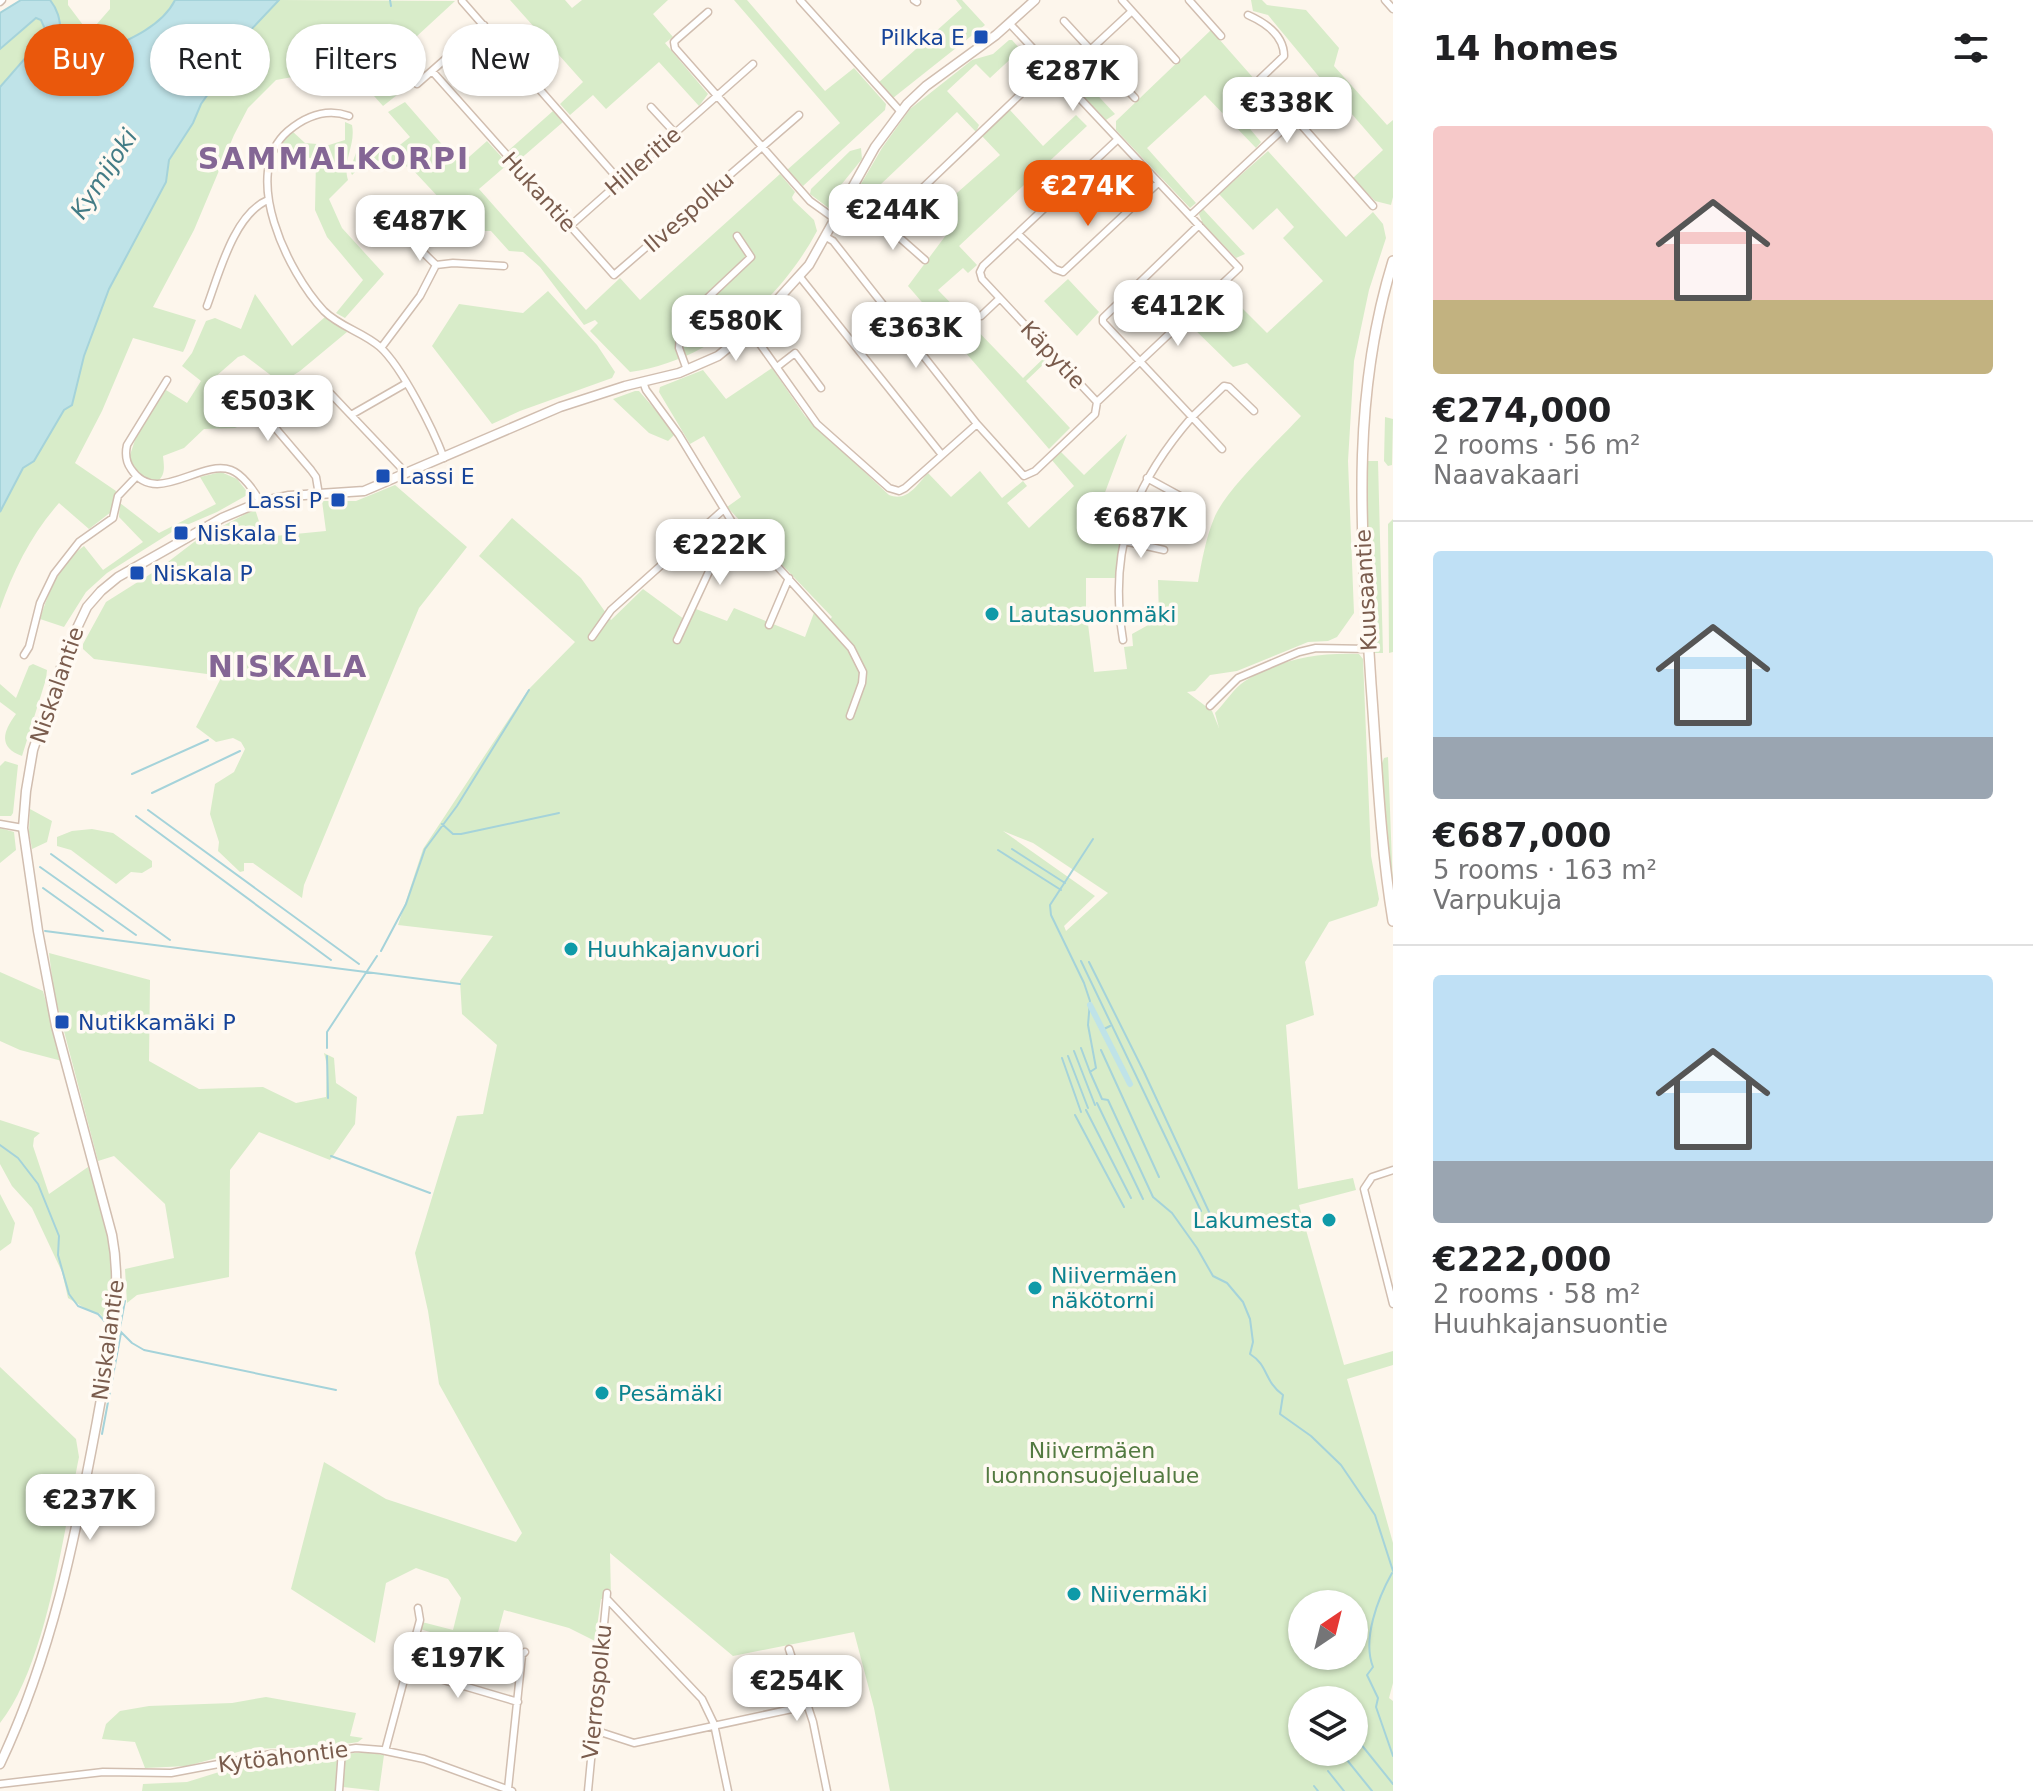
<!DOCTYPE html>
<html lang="en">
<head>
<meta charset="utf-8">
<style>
  :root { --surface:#fff; --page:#f6f6f6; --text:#202124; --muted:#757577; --line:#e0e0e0; --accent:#ea580c }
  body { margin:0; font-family:"DejaVu Sans",sans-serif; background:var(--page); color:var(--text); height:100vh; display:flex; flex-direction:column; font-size:30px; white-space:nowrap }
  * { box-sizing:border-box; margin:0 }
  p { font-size:26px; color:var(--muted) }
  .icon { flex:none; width:44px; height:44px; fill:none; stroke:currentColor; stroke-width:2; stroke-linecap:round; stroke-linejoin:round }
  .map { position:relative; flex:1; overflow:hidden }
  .details { display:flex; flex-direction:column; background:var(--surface); width:640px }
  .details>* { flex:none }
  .top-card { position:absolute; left:24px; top:24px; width:760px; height:72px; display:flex; gap:16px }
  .needle { width:52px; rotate:35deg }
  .tools { position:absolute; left:1288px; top:1590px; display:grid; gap:16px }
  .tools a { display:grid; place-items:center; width:80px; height:80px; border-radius:50%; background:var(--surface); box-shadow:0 2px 6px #0004; font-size:40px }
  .price { position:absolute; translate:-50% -68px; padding:0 18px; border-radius:16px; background:#fff; color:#222; font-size:26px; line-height:52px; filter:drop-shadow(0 2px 4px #0008) }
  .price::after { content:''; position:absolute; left:50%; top:48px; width:24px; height:18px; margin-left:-12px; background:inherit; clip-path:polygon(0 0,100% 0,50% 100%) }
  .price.current { background:var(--accent); color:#fff }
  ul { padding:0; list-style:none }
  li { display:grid; align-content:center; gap:16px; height:424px; padding:0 40px }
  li+li { border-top:2px solid var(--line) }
  li span { display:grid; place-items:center; height:248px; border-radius:8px; color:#555 }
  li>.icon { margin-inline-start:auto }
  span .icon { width:144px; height:144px; fill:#fffc; stroke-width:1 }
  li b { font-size:34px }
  h2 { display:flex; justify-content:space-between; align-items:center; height:96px; padding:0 40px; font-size:34px }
  .chip { padding:0 28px; border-radius:36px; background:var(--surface); box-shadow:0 2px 6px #0004; font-size:28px; line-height:72px }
  .chip.current { background:var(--accent); color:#fff }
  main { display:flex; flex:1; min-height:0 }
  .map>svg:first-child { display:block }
</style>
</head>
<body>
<main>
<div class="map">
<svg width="1393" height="1791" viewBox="0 0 1393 1791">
  <rect width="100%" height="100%" fill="#fdf6ec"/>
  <path fill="#d8ecc9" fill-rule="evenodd" d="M50 0H68V5L89 33 110 9V0H175C160 31 115 45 85 59 49 41 69 26 50 0Z
    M279 0 455 1 378 72 397 95 383 106 348 67 276 80 248 108 234 135 194 230 153 307 196 320 185 348 183 352 133 338 102 411 75 463 116 491 111 512 89 529 59 503C31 535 14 569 0 609V511L23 468 34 461 64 410 72 405 84 356 109 289 166 182 169 161 193 123 201 104 231 62 246 35Z
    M510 0H565L572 8 582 0H668L653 14 673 37 665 43 708 94 699 106 659 62 606 109 593 95 570 115 560 104 583 82Z
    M734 0H747L825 91 854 68 886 104 885 110 803 186 787 170 840 123Z
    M956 0H962L985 25 893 98 878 83 962 8Z
    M1251 0H1262L1267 5 1306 10 1339 48 1334 66 1387 125 1393 120V197L1391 205 1375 201 1353 178 1383 150 1331 90 1300 117 1294 112 1325 84 1268 15 1253 11Z
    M37 18 41 20 45 29 35 47 5 84 0 87V49Z
    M1211 30 1256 81 1230 105 1261 142 1256 148 1205 95 1147 148 1196 203 1190 208 1116 130V121Z
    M1009 40H1012L1037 68 1036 72 1018 52 990 78 976 64 947 91 979 125 976 132 957 112 861 203 855 200 854 196 882 148 910 109 972 60 993 54Z
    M1074 70 1115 114 1106 120 1069 81 1068 76Z
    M405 102 460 165 487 141 508 164 479 189 586 310 620 278 640 300 780 174 795 192 792 197 793 200 814 220 817 231C779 302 711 360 630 372L590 331 598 323 595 320 584 325 540 267 523 252 509 251 491 231H470L412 169 397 162 367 160 352 175 350 170 358 147 396 148 410 137 388 112Z
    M1009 109 1043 146 1076 115 1087 126 959 246 977 265 968 273 963 268 938 290 1023 378 1046 356 1049 359 1026 381 1070 428 1049 449 908 286 955 223 941 207 1000 155 981 135Z
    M553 111 563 122 518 161 509 150Z
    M345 122 352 125C356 145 342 161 348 180L329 199 342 228 384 274 345 318 336 313 363 280 327 237 315 210 316 159 275 152 292 131 305 143 329 145 345 140Z
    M861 148 862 159 841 185 843 194 835 207 830 209 810 194 811 189 850 151Z
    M1268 151 1346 237 1373 212 1383 224 1386 238 1369 290 1354 361 1348 461 1354 613 1337 637 1328 641 1308 642 1237 671 1210 675 1195 691 1187 692 1212 711 1219 728 1215 713C1225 703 1234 688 1245 681 1279 659 1320 652 1359 654L1363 659 1371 856 1379 899 1377 906 1329 922 1305 962 1314 1015 1286 1025 1298 1189 1353 1178 1356 1190 1299 1205 1344 1365 1393 1351V1365L1347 1379 1393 1543V1683L1389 1698 1393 1701V1791H890L874 1708 854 1632 733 1656 610 1553 611 1598 601 1599 595 1641 569 1628 504 1610 497 1636 521 1644 518 1659 420 1629 422 1622 453 1630 461 1598 448 1579 416 1568 386 1583 375 1643 291 1589 324 1462 386 1499 516 1542 522 1533 439 1384 428 1311 415 1253 457 1116 483 1114 497 1045 462 1014 460 981 493 936 398 925 423 849 528 690 575 642 479 556 512 518 581 578 611 620 643 589 688 622 696 609 727 621 734 608 805 637 815 610 826 623 832 617 727 507 741 497 704 436 690 444 659 392 660 387 703 370 726 399 772 368 805 416 889 495C907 502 916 486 928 473L951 497 980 471 1002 498 1023 481 1027 486 1007 503 1029 528 1074 486 1051 459 1060 451 1084 475 1127 434 1095 519 1122 529 1115 578H1086V608L1094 672 1127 669 1124 647 1133 646 1132 634 1159 619 1158 580 1198 582C1202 560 1206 537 1215 516 1229 486 1277 442 1301 416L1247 363 1233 367 1189 324 1223 292 1229 295 1267 333 1323 281 1283 238 1294 227 1277 208 1253 230 1219 194ZM1003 831 1033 843 1108 893 1066 931 1064 926 1095 896ZM1302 1604H1354V1656H1302ZM1302 1700H1354V1752H1302Z
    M1203 209 1245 254 1236 258 1203 224 1199 214Z
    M1068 279 1099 312 1077 336 1044 301Z
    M548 291 597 345 615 372 612 378 520 411 492 424 432 346 459 304 523 313Z
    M255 294 292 346 325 317 347 332 300 371 281 383 244 355 238 357 207 384 241 425 235 428 204 429 184 448 163 456C164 466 166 475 157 482 142 478 136 471 129 458L137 434 166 390 187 403 201 381 182 366 192 353 206 321 215 318 241 329Z
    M635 391H639L673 430 674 435 668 441 649 433 613 399Z
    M1385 417 1393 419 1392 465 1388 466 1384 461Z
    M1365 461H1378L1383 653H1374Z
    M221 472 237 479 249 494 217 512 175 530 107 573 86 592 64 627 40 619C49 591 60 563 84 546L103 570 143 542 119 517 120 503 159 533 216 504 200 477Z
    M395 485 467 547 419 608 304 885 302 898 253 863H244V871L240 872 218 851 219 842 210 814 215 784 234 772 245 749 241 742 233 738 216 742 196 727 222 676 94 659 83 649V644L106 602 160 568 198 539 255 509 264 537 326 531 322 501H356Z
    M1393 519V652L1389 653 1388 524Z
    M33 664 47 670 46 679 22 756C0 748 1 734 16 714L0 702V684L16 698 29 666Z
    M1388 757 1393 889 1381 766 1384 758Z
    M5 761 18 765 13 813 11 816H0V766Z
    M30 809 52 821 47 842 32 849 29 832Z
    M0 828 14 832 16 850 0 863Z
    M92 829 113 833 152 861V867L142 873 131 872 116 884 71 850 57 846V837L72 831Z
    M49 953 150 980 149 1061 199 1089 263 1087 296 1103 326 1097 327 1065 324 1053 334 1058 336 1083 357 1097 355 1124 330 1160 259 1132 230 1170 229 1277 137 1295 127 1303 125 1269 174 1258 165 1204 114 1156 98 1161 54 993Z
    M0 972 43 991 62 1061 20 1050 0 1041Z
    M0 1120 40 1133 34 1138 33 1146 49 1194 88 1167C99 1199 129 1293 106 1321L99 1313H93L68 1298 62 1272 32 1208 12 1186 0 1164Z
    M0 1194 15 1223 11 1243 0 1251Z
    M0 1367 76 1439 79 1457C64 1531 46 1666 0 1723Z
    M266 1697 356 1713 350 1736 363 1738 358 1742 326 1747 249 1749 187 1766 145 1768 135 1742 102 1739 106 1724 120 1711 149 1706 232 1703Z
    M366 1752 384 1755 379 1791 343 1787 344 1754Z
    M337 1758 336 1791H142L143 1784 187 1782 232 1768 260 1763Z"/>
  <path fill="#bfe3e8" stroke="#a5d3da" stroke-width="2" d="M21 0H50C70 25 48 41 85 59 115 45 160 31 175 0H279L246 35 231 62 201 104 193 123 169 160 166 182 109 289 84 356 72 405 64 410 34 461 23 468 0 512V87L35 47 45 29 41 20 36 18 0 49V13Z"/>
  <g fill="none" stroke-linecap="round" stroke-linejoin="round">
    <path stroke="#a5d3da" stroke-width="2" d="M390 0 391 6
      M132 774 208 740
      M152 793 240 751
      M148 810 359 964
      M136 816 331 960
      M442 824 453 834H461L559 813
      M1093 839 1050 905 1051 915 1084 983 1090 1001 1088 1025 1096 1068 1090 1072 1102 1099 1108 1100 1153 1197 1172 1213 1197 1248 1213 1276 1227 1283 1243 1302 1250 1319 1253 1342 1250 1354C1269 1366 1263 1380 1283 1395L1280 1414 1311 1436 1341 1465 1375 1515 1393 1571
      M1012 849 1065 883
      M998 850 1061 890
      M51 854 170 940
      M40 867 136 935
      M43 888 103 931
      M45 931 460 984
      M381 951 406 904 425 849 457 806 529 690
      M1081 961 1201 1211
      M1089 962 1144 1072 1210 1214
      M1102 1030 1110 1026
      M327 1048V1032L377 956
      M1081 1048 1090 1072
      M1101 1050 1159 1177
      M1074 1051 1095 1105
      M327 1056 328 1098
      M1068 1056 1088 1108
      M1062 1058 1081 1112
      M1097 1103 1143 1199
      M1086 1110 1131 1198
      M1075 1115 1124 1207
      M0 1145 18 1158 38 1184 59 1236 58 1255 69 1294 78 1306 98 1314 109 1326
      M331 1156 430 1193
      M120 1327 125 1301
      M118 1329 132 1343 144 1350 336 1390
      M102 1434 121 1333
      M1392 1573C1378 1598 1362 1639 1373 1667L1367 1675 1378 1698 1376 1707 1393 1756
      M1360 1743 1393 1784
      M1343 1755 1372 1791
      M1328 1771 1344 1791
      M1314 1786 1318 1791"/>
    <path stroke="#bfe3e8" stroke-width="6" d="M1090 1005 1130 1084"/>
    <g stroke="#d1beb0" stroke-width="9">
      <path id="minor" d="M800 0 901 112
        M914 0 917 2
        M1122 0 1176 60
        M1189 0 1221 36
        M1385 0 1393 9
        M462 1 620 181
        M0 2 2 0
        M708 12 677 39 674 42 675 48 810 201 835 219
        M1248 15C1266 23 1284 35 1284 56L1260 79 1295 118
        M1064 21 1135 98
        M1010 24 1239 268 1097 402
        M432 71 614 275 799 115
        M1060 78 1132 11
        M417 84 484 25
        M651 107 675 133
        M349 116C327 108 306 116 288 131 239 173 288 273 324 311 340 327 363 332 380 347 402 367 433 429 444 458
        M847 199 887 222 1049 67
        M379 209 436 265
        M1190 216 1295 118 1373 206
        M887 222 900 238 925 260
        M570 226 753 64
        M1018 234 1055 269 1063 272 1158 183
        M826 237 833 241 977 424 1024 476 1035 471 1095 414 1097 402
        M800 277 942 455
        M207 306C219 274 234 214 268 200
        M981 316 999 299
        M750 330 817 424 889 488 899 491 905 488 977 424
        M381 348 420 296 436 265 453 263 504 266
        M777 367 795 353 821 388
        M687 370 679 348 681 323 751 257 737 236
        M167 380 127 445C125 454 126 462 131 469 156 507 200 459 231 470 242 474 255 491 260 502
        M643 382 646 390 679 435 732 522 777 566 851 648 863 672 862 683 850 716
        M237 383 311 470 316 477 319 495
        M326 393 331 394 406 473
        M1097 402 982 279 980 272 983 266 1118 139
        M351 415 405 384
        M1222 449 1192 417 1224 386 1229 387 1254 411
        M1147 478 1180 496
        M1124 541 1164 550
        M769 625 789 578
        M592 637 611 610 723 510
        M677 640 732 522
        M1123 640C1108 549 1133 485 1192 417L1103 322V318L1199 225
        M24 655 29 647 40 603 54 574 79 542 113 518 118 496 137 476
        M1210 706 1238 678 1299 652 1316 648 1369 649
        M0 824 23 828
        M1393 1170 1372 1177 1364 1189 1393 1304
        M607 1599 702 1699 714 1724 728 1791
        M789 1649 813 1722 827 1791
        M406 1669 518 1702
        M594 1730 634 1743 806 1706
        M385 1751 420 1620 418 1608
        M0 1784 103 1772 171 1773 271 1754H314L356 1748 381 1750 424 1759 512 1791
        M508 1789 522 1655 525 1652
        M339 1791 342 1750
        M588 1791 607 1593"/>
    </g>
    <g stroke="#d1beb0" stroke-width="11">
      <path id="tertiary" d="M0 1764C52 1654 75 1539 97 1421 108 1358 124 1298 112 1235L56 1026 38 931 23 828 26 791 33 750 68 647 87 607 101 591 118 577 222 518 260 502 289 496 364 491 560 407 625 386 679 373 718 356 750 330 809 265 875 147 907 104 926 86 996 35 1035 0"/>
    </g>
    <g stroke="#d6c0b0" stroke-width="12">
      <path id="secondary" d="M1393 261C1349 403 1362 538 1371 684 1377 763 1380 842 1393 921"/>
    </g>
    <use href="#minor" stroke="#fff" stroke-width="6"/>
    <use href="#tertiary" stroke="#fff" stroke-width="8"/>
    <use href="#secondary" stroke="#fff" stroke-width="9"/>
  </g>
  <g fill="#1a4fb4" stroke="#fffaf3" stroke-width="3">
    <rect x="973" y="29" width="16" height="16" rx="4"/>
    <rect x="375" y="468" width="16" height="16" rx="4"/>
    <rect x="330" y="492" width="16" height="16" rx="4"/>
    <rect x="173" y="525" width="16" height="16" rx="4"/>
    <rect x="129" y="565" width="16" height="16" rx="4"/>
    <rect x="54" y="1014" width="16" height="16" rx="4"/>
  </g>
  <g fill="#0f9aa8" stroke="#fffaf3" stroke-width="3">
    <circle cx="992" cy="614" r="8"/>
    <circle cx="571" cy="949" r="8"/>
    <circle cx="1329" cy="1220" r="8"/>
    <circle cx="1035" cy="1288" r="8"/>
    <circle cx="602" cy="1393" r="8"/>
    <circle cx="1074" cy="1594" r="8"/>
  </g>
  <g text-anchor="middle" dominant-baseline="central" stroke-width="7" stroke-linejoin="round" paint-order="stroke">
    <g font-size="22" fill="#164399" stroke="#fffaf3" text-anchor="start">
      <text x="965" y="37" text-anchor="end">Pilkka E</text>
      <text x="399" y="476">Lassi E</text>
      <text x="322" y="500" text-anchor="end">Lassi P</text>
      <text x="197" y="533">Niskala E</text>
      <text x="153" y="573">Niskala P</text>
      <text x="78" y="1022">Nutikkamäki P</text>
    </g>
    <g font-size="22" fill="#7a5c4d" stroke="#fffaf3">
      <text transform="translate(643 161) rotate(-41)">Hilleritie</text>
      <text transform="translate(539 192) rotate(48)">Hukantie</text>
      <text transform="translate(689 212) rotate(-41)">Ilvespolku</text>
      <text transform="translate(1053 355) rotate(47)">Käpytie</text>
      <text transform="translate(1366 590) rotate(-93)">Kuusaantie</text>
      <text transform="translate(57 685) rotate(-71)">Niskalantie</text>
      <text transform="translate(108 1340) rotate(-82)">Niskalantie</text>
      <text transform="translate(597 1692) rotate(-84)">Vierrospolku</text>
      <text transform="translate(283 1757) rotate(-7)">Kytöahontie</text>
    </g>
    <g font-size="22" fill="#0d838f" stroke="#fffaf3" text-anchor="start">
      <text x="1008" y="614">Lautasuonmäki</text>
      <text x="587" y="949">Huuhkajanvuori</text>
      <text x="1313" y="1220" text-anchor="end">Lakumesta</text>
      <text x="1051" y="1275">Niivermäen<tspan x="1051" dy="25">näkötorni</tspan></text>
      <text x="618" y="1393">Pesämäki</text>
      <text x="1090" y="1594">Niivermäki</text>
    </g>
    <g font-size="22" fill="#537a41" stroke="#fffaf3">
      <text x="1092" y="1450">Niivermäen<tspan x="1092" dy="25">luonnonsuojelualue</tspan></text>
    </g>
    <g font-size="24" font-style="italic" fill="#437c86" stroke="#fffaf3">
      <text transform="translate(104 174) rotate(-57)">Kymijoki</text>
    </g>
    <g font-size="30" font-weight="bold" letter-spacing="2" fill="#846695" stroke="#fffaf3">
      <text x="334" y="158">SAMMALKORPI</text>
      <text x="288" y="666">NISKALA</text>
    </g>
  </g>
</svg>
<div class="tools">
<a><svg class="needle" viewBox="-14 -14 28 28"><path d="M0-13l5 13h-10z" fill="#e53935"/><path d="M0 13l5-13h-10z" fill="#757577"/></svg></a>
<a><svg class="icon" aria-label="layers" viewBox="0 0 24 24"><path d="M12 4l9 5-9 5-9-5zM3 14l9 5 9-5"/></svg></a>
</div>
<b class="price" style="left:1073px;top:113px">€287K</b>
<b class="price" style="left:1287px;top:145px">€338K</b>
<b class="price current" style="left:1088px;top:228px">€274K</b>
<b class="price" style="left:893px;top:252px">€244K</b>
<b class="price" style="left:420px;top:263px">€487K</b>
<b class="price" style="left:1178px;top:348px">€412K</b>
<b class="price" style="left:736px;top:363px">€580K</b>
<b class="price" style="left:916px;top:370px">€363K</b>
<b class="price" style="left:268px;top:443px">€503K</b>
<b class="price" style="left:1141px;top:560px">€687K</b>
<b class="price" style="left:720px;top:587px">€222K</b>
<b class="price" style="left:90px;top:1542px">€237K</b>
<b class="price" style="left:458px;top:1700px">€197K</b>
<b class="price" style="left:797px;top:1723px">€254K</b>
<div class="top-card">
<a class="chip current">Buy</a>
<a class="chip">Rent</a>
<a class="chip">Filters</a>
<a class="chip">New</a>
</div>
</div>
<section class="details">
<h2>14 homes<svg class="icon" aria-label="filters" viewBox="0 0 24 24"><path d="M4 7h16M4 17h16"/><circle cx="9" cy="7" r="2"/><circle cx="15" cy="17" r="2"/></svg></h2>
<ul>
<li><span style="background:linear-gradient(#f6c9c9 70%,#c2b280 0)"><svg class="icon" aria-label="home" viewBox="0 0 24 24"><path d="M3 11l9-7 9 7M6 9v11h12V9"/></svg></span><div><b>€274,000</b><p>2 rooms · 56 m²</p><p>Naavakaari</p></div></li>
<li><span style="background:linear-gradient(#bfe0f5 75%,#9aa5b1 0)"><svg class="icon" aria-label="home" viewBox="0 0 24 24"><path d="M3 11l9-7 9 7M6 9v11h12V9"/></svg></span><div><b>€687,000</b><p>5 rooms · 163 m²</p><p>Varpukuja</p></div></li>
<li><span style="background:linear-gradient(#bfe0f5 75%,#9aa5b1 0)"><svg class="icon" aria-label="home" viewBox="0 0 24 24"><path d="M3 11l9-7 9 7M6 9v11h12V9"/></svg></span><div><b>€222,000</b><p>2 rooms · 58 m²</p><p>Huuhkajansuontie</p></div></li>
</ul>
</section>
</main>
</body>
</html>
